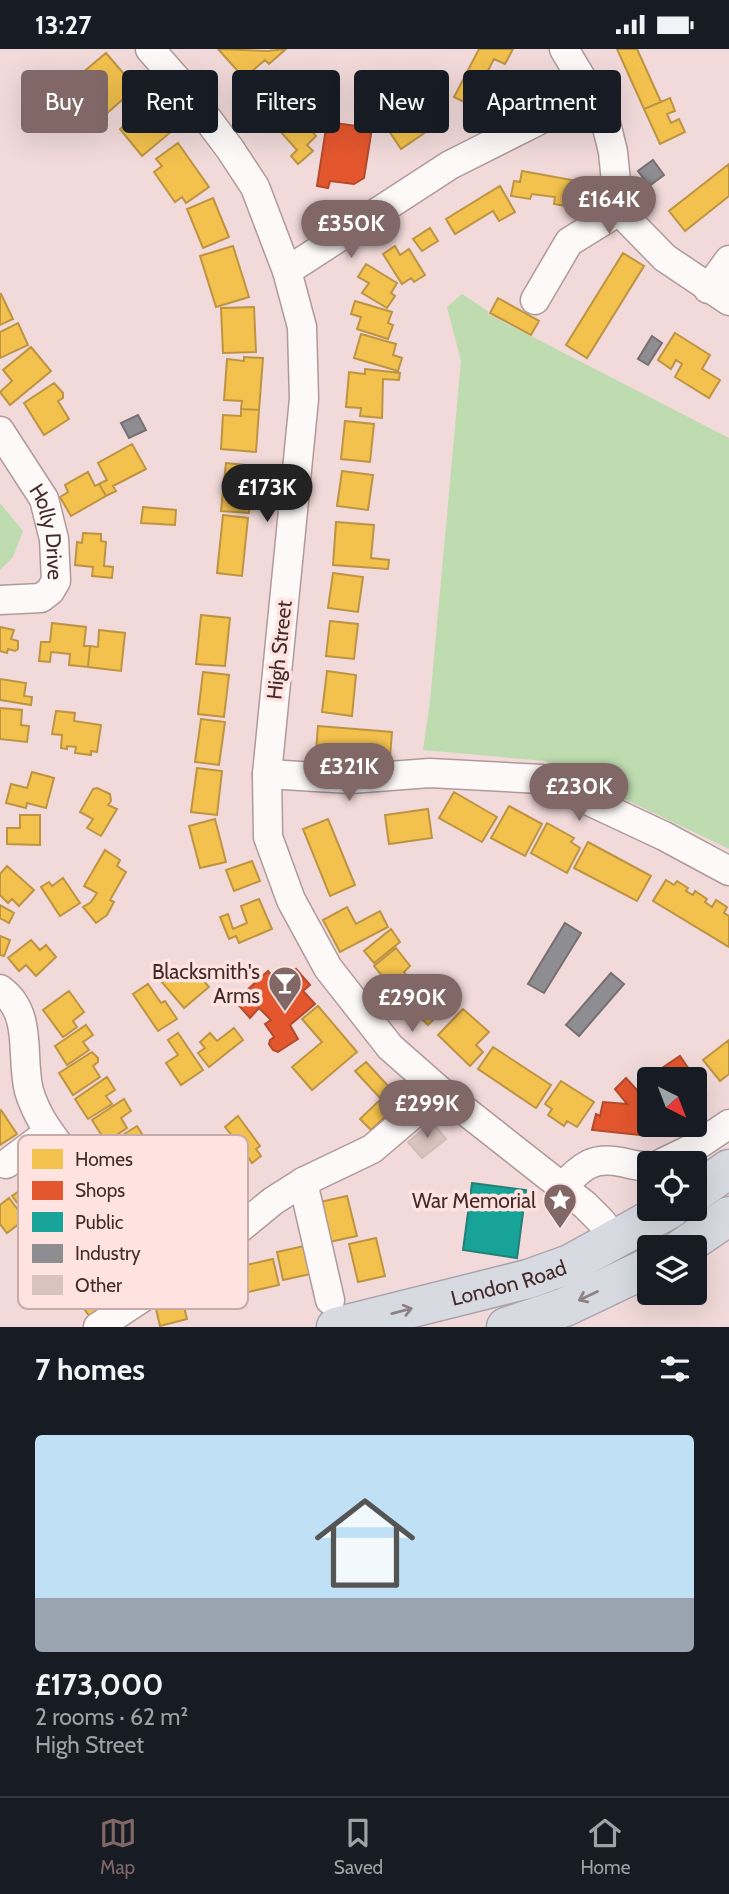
<!DOCTYPE html>
<html lang="en">
<head>
<meta charset="utf-8">
<style>
  :root { --surface:#171b24; --page:#20242c; --text:#f1f3f6; --muted:#9ea1a6; --line:#363941; --accent:#816866 }
  body { margin:0; font-family:Cabin,sans-serif; background:var(--page); color:var(--text); height:100vh; display:flex; flex-direction:column; font-size:26px; white-space:nowrap }
  * { box-sizing:border-box; margin:0 }
  p { font-size:23px; color:var(--muted) }
  .icon { flex:none; width:38px; height:38px; fill:none; stroke:currentColor; stroke-width:2; stroke-linecap:round; stroke-linejoin:round }
  .map { position:relative; height:1278px; overflow:hidden }
  .drawer { display:flex; flex-direction:column; background:var(--surface); flex:1 }
  .drawer>* { flex:none }
  .top-card { position:absolute; left:21px; top:21px; width:688px; height:63px; display:flex; gap:14px }
  .needle { width:46px; rotate:138deg }
  .buttons { position:absolute; left:637px; top:1018px; display:grid; gap:14px }
  .buttons a { display:grid; place-items:center; width:70px; height:70px; border-radius:7px; background:var(--surface); box-shadow:0 7px 28px #0002; font-size:35px }
  .price { position:absolute; translate:-50% -60px; padding:0 16px; border-radius:24px; background:var(--accent); color:#fff; font-size:23px; line-height:46px; filter:drop-shadow(0 2px 4px #0008) }
  .price::after { content:''; position:absolute; left:50%; top:42px; width:21px; height:16px; margin-left:-10px; background:inherit; clip-path:polygon(0 0,100% 0,50% 100%) }
  .price.on { background:#222; color:#fff }
  ul { padding:0; list-style:none }
  li { display:grid; align-content:center; gap:14px; height:371px; padding:0 35px }
  li+li { border-top:2px solid var(--line) }
  li span { display:grid; place-items:center; height:217px; border-radius:7px; color:#555 }
  li>.icon { margin-inline-start:auto }
  span .icon { width:126px; height:126px; fill:#fffc; stroke-width:1 }
  li b { font-size:30px }
  h2 { display:flex; justify-content:space-between; align-items:center; height:84px; padding:0 35px; font-size:30px }
  .pill { padding:0 24px; border-radius:7px; background:var(--surface); box-shadow:0 7px 28px #0002; font-size:24px; line-height:63px }
  .pill.on { background:var(--accent); color:#fff }
  .status { display:flex; justify-content:space-between; align-items:center; height:49px; padding:0 35px; background:var(--surface); direction:ltr }
  .status svg { height:19px; fill:currentColor }
  .tab-bar { display:flex; justify-content:space-around; align-items:center; height:98px; border-top:2px solid var(--line); background:var(--surface); font-size:19px; color:var(--muted) }
  .tab-bar a { display:grid; justify-items:center; gap:4px }
  .tab-bar .on { color:var(--accent) }
  .map>svg:first-child { display:block }
</style>
</head>
<body>
<div class="status"><b>13:27</b><svg viewBox="0 0 49 12"><path d="M0 12V9h3v3zM5 12V6h3v6zM10 12V3h3v9zM15 12V0h3v12zM26 1h20v11H26zM47 4h2v5h-2z"/></svg></div>
<div class="map">
<svg width="729" height="1278" viewBox="0 0 729 1278">
  <rect width="100%" height="100%" fill="#f1dad9"/>
  <path fill="#bedcb0" d="M462 245 488 262V265L729 389V800L545 712 423 701 430 652 461 312 447 258Z
    M0 454 23 482 13 508 0 521Z"/>
  <path fill="#f2c14e" stroke="#be9443" stroke-width="2" d="M218 0 268 2 286 0 269 15 265 11 244 29Z
    M479 0H513L505 15 494 10 470 56 454 48Z
    M617 0H637L661 53 644 60Z
    M106 4 136 39 106 65 95 52 87 59 75 45 68 51 61 42Z
    M275 22 300 51 279 69 254 40Z
    M670 49 675 62 667 65 671 74 679 70 685 83 660 95 644 60Z
    M434 51 446 69 401 100 389 82Z
    M149 55 172 82 142 107 120 80Z
    M298 67 316 87 307 96 313 102 298 115 291 107 297 101 280 82Z
    M178 94 209 138 186 154 182 148 175 153 154 123 162 117 156 110Z
    M729 115V147L685 182 669 162Z
    M522 122 572 131 571 140 580 142 577 159 554 155 555 148 532 145 530 150 511 147 514 132 520 133Z
    M500 137 515 163 499 172 493 162 455 185 446 170Z
    M213 149 229 188 203 199 187 160Z
    M430 179 438 192 422 202 413 190Z
    M233 197 249 248 216 258 200 207Z
    M395 197 400 206 409 200 425 226 414 233 411 229 402 235 383 205Z
    M623 204 644 217 587 309 566 296Z
    M366 215 397 234 391 244 395 247 387 259 362 244 369 234 358 228Z
    M1 245 13 270 0 276V246Z
    M498 249 539 272 531 286 490 264Z
    M355 252 392 263 388 274 393 276 388 290 357 280 361 268 351 265Z
    M254 258 256 303 223 304 221 259Z
    M18 274 28 296 0 309V283Z
    M675 284 710 306 702 320 720 331 709 349 675 328 682 315 676 311 671 320 658 311Z
    M361 285 396 295 393 306 402 309 398 322 354 309Z
    M31 298 51 322 10 356 0 343 12 332 3 321Z
    M244 308 263 309 259 361 241 360 242 352 224 351 227 310 244 312Z
    M365 320 400 324 399 331 383 330 382 369 360 367 361 359 346 358 349 323 365 325Z
    M54 334 63 344V349L58 352 69 370 44 386 24 354Z
    M241 360 259 361 256 403 221 400 223 366 241 367Z
    M345 372 374 375 370 413 341 410Z
    M132 395 146 420 113 437 116 442 106 447 99 435 107 431 98 414Z
    M226 414 254 417 249 464 221 462Z
    M342 422 373 426 368 461 337 457Z
    M88 423 95 437 99 435 106 447 71 467 60 448 68 443 65 436Z
    M143 458 176 461 175 476 141 474Z
    M223 466 248 469 242 527 217 524Z
    M336 473 374 476 371 509 389 511 388 520 333 516Z
    M83 484 101 485V492L106 493 104 517 113 518 112 529 92 527 93 518 75 516 77 493 82 494Z
    M333 524 363 528 358 563 328 559Z
    M201 566 230 569 225 617 196 615Z
    M330 572 358 575 354 610 326 607Z
    M52 574 86 578 84 597H90L88 618 69 616 70 605 51 603 50 613 39 612 41 593H50Z
    M0 578 14 581 11 590 18 592V600L15 602 8 600 7 604 0 602Z
    M99 581 125 584 121 622 88 618 90 597 98 598Z
    M327 622 356 626 352 667 322 663Z
    M203 623 229 626 224 668 198 665Z
    M0 630 26 634 24 647 32 648 31 656 0 651Z
    M0 659 22 661 21 676 29 677 27 693 0 690Z
    M56 662 75 664 74 672 101 676 97 703 91 702V706L75 704 76 698 67 697V700L61 699 62 686 52 685Z
    M201 670 225 673 219 716 195 713Z
    M318 677 392 683 390 708 316 702Z
    M197 719 222 722 217 766 191 763Z
    M32 723 54 729 46 759 27 754 26 759 6 754 11 735 27 739Z
    M97 739 110 745 111 752 108 756 117 760 101 787 87 779 93 770 80 763 93 740Z
    M454 743 497 768 482 793 439 769Z
    M509 757 542 775 525 807 491 789Z
    M428 760 432 789 389 795 385 766Z
    M20 766H40V796L7 795V779H20Z
    M215 770 226 813 200 819 189 777Z
    M328 770 355 836 330 847 303 780Z
    M547 774 574 789 571 793 580 799 567 824 531 804Z
    M588 793 651 827 637 852 574 819Z
    M105 801 120 811 117 817 126 823 110 851 114 853 107 866 96 874 83 858 91 853 97 844 84 837Z
    M252 812 260 832 234 842 226 821Z
    M7 817 34 841 19 857 12 850 8 854 0 846V825Z
    M63 829 80 854 60 867 41 838 49 833 52 837Z
    M666 831 674 836 677 832 688 839 686 842 693 846 695 842 707 850 705 853 712 858 716 851 727 858 724 864 729 867V898L653 852Z
    M259 850 272 880 239 894 236 887 229 890 220 868 228 865 233 880 247 874 241 857Z
    M0 856 14 864 9 874 0 869Z
    M347 858 356 875 380 862 388 878 340 903 323 871Z
    M391 880 400 893 374 914 364 902Z
    M0 887 10 891 4 907 0 906Z
    M31 891 40 901 46 896 56 908 36 927 26 916 19 922 8 909Z
    M396 899 410 917 404 923 410 931 395 943 374 917Z
    M175 919 185 931 195 922 209 938 184 959 160 931Z
    M424 931 437 943 447 937 451 941 450 946 446 950 450 954 428 976 403 951Z
    M148 935 161 954 165 952 177 970 158 982 133 945Z
    M69 942 84 963 73 972 77 978 63 988 43 961Z
    M318 957 357 1003 312 1041 292 1018 322 993 302 970Z
    M463 960 489 983 476 996 483 1003 470 1017 438 986Z
    M86 976 93 986 83 993 89 1001 67 1016 55 997Z
    M234 979 243 991 209 1018 198 1004 205 999 200 993 210 984 217 992Z
    M178 984 203 1021 181 1036 166 1014 178 1006 168 991Z
    M729 991V1025L720 1032 703 1011Z
    M493 998 551 1036 536 1059 478 1020Z
    M92 1003 98 1009V1013L93 1017 100 1028 73 1046 59 1024Z
    M366 1013 402 1052 371 1081 360 1070 381 1050 355 1022Z
    M107 1028 115 1041 106 1047 112 1055 88 1070 75 1050Z
    M561 1032 594 1053 577 1078 567 1072 564 1077 548 1066 552 1060 545 1055Z
    M124 1050 131 1062 121 1069 127 1079 106 1093 92 1071Z
    M1 1061 17 1085 0 1096V1062Z
    M238 1067 260 1097 256 1100 261 1107 252 1114 248 1108 242 1112 244 1116 238 1120 221 1097 233 1088 225 1078Z
    M137 1077 144 1088 138 1092 143 1100 118 1116 105 1097Z
    M32 1133 50 1157 30 1171 12 1147Z
    M347 1147 357 1187 329 1193 320 1153Z
    M9 1149 25 1170 7 1184 0 1175V1156Z
    M376 1189 385 1227 358 1233 349 1195Z
    M309 1196 315 1224 283 1231 277 1203Z
    M273 1210 279 1236 248 1243 242 1217Z
    M85 1212 113 1251 90 1268 62 1229Z
    M183 1254 187 1270 160 1277 156 1260Z"/>
  <path fill="#e4572e" stroke="#b44a2c" stroke-width="2" d="M327 73 372 79 364 129 354 135 330 132 328 139 317 137Z
    M296 920 310 936 303 942 315 955 290 976 298 990 278 1003 273 1001 269 995 270 991 274 988 265 975 271 971 259 959 250 969 235 952 268 922 279 935Z
    M680 1007 706 1045 695 1053V1031H661L656 1023Z
    M626 1029 637 1041 646 1033 649 1039V1076H664L649 1087 592 1081 596 1065 600 1067 603 1053 627 1055 615 1040Z"/>
  <path fill="#17a398" stroke="#247f76" stroke-width="2" d="M472 1134 526 1141 517 1209 463 1201Z"/>
  <path fill="#8d8d92" stroke="#776f72" stroke-width="2" d="M653 111 664 126 649 137 638 122Z
    M652 287 662 294 648 316 638 310Z
    M138 366 146 381 129 389 121 374Z
    M565 874 581 884 544 944 528 935Z
    M611 924 624 935 579 987 566 976Z"/>
  <path fill="#d9c3be" stroke="#d2bdb8" stroke-width="2" d="M432 1073 446 1090 422 1109 408 1093Z"/>
  <g fill="none" stroke-linecap="round" stroke-linejoin="round">
    <g stroke="#b09a99" stroke-width="31">
      <g id="minor">
        <path d="M150 0 185 40 230 100 255 138 287 222 302 278 304 350 267 725 268 788 291 851 328 919 390 998 440 1042 585 1156 601 1172 616 1191"/>
        <path d="M591 45 605 70 613 103 619 162 665 209 729 252"/>
        <path d="M287 222 450 116 591 45 564 0"/>
        <path d="M708 240 729 211"/>
        <path d="M535 251 569 193 619 162"/>
        <path id="s1" d="M0 382 44 450 54 490 56 532 50 542 41 549 0 551"/>
        <path d="M267 725 350 730 430 724 542 730 664 787 729 822"/>
        <path d="M0 940C34 965 20 1006 29 1042 37 1068 49 1083 65 1104"/>
        <path d="M6 1115 49 1083"/>
        <path d="M660 1115 695 1098 729 1075"/>
        <path d="M303 1133 330 1251"/>
        <path d="M562 1138C582 1118 592 1107 621 1113 631 1115 639 1118 649 1117"/>
        <path d="M112 1195 148 1245"/>
        <path d="M98 1278 211 1203 273 1152 303 1133 372 1100 440 1042"/>
      </g>
    </g>
    <g stroke="#ada5ae" stroke-width="41">
      <g id="highway">
        <path d="M695 1144 729 1120"/>
        <path d="M682 1199 729 1167"/>
        <path id="s2" d="M336 1278 528 1230 570 1215 670 1160"/>
        <path d="M506 1278 565 1258 649 1218"/>
      </g>
    </g>
    <use href="#minor" stroke="#fdf9f9" stroke-width="28"/>
    <use href="#highway" stroke="#d8dae2" stroke-width="38"/>
  </g>
  <defs><path id="oneway-shaft" d="M-6 0H5M1.5-3L5.5 0L1.5 3" fill="none" stroke-width="1.6" stroke-linecap="round" stroke-linejoin="round" transform="scale(1.75)"/></defs>
  <g stroke="#8e8285">
    <use href="#oneway-shaft" transform="translate(588 1247) rotate(155)"/>
    <use href="#oneway-shaft" transform="translate(402 1262) rotate(-15)"/>
  </g>
  <defs>
    <g id="bar-pin" transform="scale(1.75)"><path d="M0 17L-7.5 6A9.5 9.5 0 1 1 7.5 6Z" fill="#816866" stroke="#ffe3e1"/><path d="M-6-5H6L.8 .8V4.5H3.5V6h-7V4.5H-.8V.8Z" fill="#fff"/></g>
    <g id="sight-pin" transform="scale(1.75)"><path d="M0 17L-7.5 6A9.5 9.5 0 1 1 7.5 6Z" fill="#816866" stroke="#ffe3e1"/><path d="M0-6L1.8-2.2L6-1.7L2.9 1.2L3.7 5.4L0 3.3L-3.7 5.4L-2.9 1.2L-6-1.7L-1.8-2.2Z" fill="#fff"/></g>
  </defs>
  <g fill-rule="evenodd">
    <use href="#bar-pin" x="285" y="934"/>
    <use href="#sight-pin" x="560" y="1151"/>
  </g>
  <g text-anchor="middle" dominant-baseline="central" stroke-width="7" stroke-linejoin="round" paint-order="stroke">
    <g font-size="21" fill="#442a28" stroke="#ffe3e1">
      <text stroke="none"><textPath href="#s1" startOffset="114">Holly Drive</textPath></text>
      <text transform="translate(279 601) rotate(-84)">High Street</text>
      <text stroke="none"><textPath href="#s2" startOffset="178">London Road</textPath></text>
    </g>
    <g font-size="21" fill="#442a28" stroke="#ffe3e1" text-anchor="end">
      <text x="260" y="922">Blacksmith's<tspan x="260" dy="24">Arms</tspan></text>
      <text x="536" y="1151">War Memorial</text>
    </g>
  </g>
  <rect x="18" y="1086" width="230" height="174" rx="10" fill="#ffe3e1" stroke="#c7acaa" stroke-width="2"/>
  <rect x="32" y="1100" width="31" height="20" fill="#f2c14e"/>
  <rect x="32" y="1132" width="31" height="19" fill="#e4572e"/>
  <rect x="32" y="1163" width="31" height="20" fill="#17a398"/>
  <rect x="32" y="1195" width="31" height="19" fill="#8d8d92"/>
  <rect x="32" y="1226" width="31" height="20" fill="#d9c3be"/>
  <g font-size="19" fill="#442a28">
    <text x="75" y="1117">Homes</text>
    <text x="75" y="1148">Shops</text>
    <text x="75" y="1180">Public</text>
    <text x="75" y="1211">Industry</text>
    <text x="75" y="1243">Other</text>
  </g>
</svg>
<div class="buttons">
<a><svg class="needle" viewBox="-14 -14 28 28"><path d="M0-13l5 13h-10z" fill="#e53935"/><path d="M0 13l5-13h-10z" fill="#9ea1a6"/></svg></a>
<a><svg class="icon" aria-label="locate" viewBox="0 0 24 24"><circle cx="12" cy="12" r="6"/><path d="M12 2v4M12 18v4M2 12h4M18 12h4"/></svg></a>
<a><svg class="icon" aria-label="layers" viewBox="0 0 24 24"><path d="M12 4l9 5-9 5-9-5zM3 14l9 5 9-5"/></svg></a>
</div>
<b class="price" style="left:609px;top:187px">£164K</b>
<b class="price" style="left:351px;top:211px">£350K</b>
<b class="price on" style="left:267px;top:475px">£173K</b>
<b class="price" style="left:349px;top:754px">£321K</b>
<b class="price" style="left:579px;top:774px">£230K</b>
<b class="price" style="left:412px;top:985px">£290K</b>
<b class="price" style="left:427px;top:1091px">£299K</b>
<div class="top-card">
<a class="pill on">Buy</a>
<a class="pill">Rent</a>
<a class="pill">Filters</a>
<a class="pill">New</a>
<a class="pill">Apartment</a>
</div>
</div>
<section class="drawer">
<h2>7 homes<svg class="icon" aria-label="filters" viewBox="0 0 24 24"><path d="M4 7h16M4 17h16"/><circle cx="9" cy="7" r="2"/><circle cx="15" cy="17" r="2"/></svg></h2>
<ul>
<li><span style="background:linear-gradient(#bfe0f5 75%,#9aa5b1 0)"><svg class="icon" aria-label="home" viewBox="0 0 24 24"><path d="M3 11l9-7 9 7M6 9v11h12V9"/></svg></span><div><b>£173,000</b><p>2 rooms · 62 m²</p><p>High Street</p></div></li>
</ul>
</section>
<nav class="tab-bar">
<a class="on"><svg class="icon" aria-label="map" viewBox="0 0 24 24"><path d="M3 6l6-2 6 2 6-2v14l-6 2-6-2-6 2zM9 4v14M15 6v14"/></svg>Map</a>
<a><svg class="icon" aria-label="saved" viewBox="0 0 24 24"><path d="M7 4h10v16l-5-4-5 4z"/></svg>Saved</a>
<a><svg class="icon" aria-label="home" viewBox="0 0 24 24"><path d="M3 11l9-7 9 7M6 9v11h12V9"/></svg>Home</a>
</nav>
</body>
</html>
